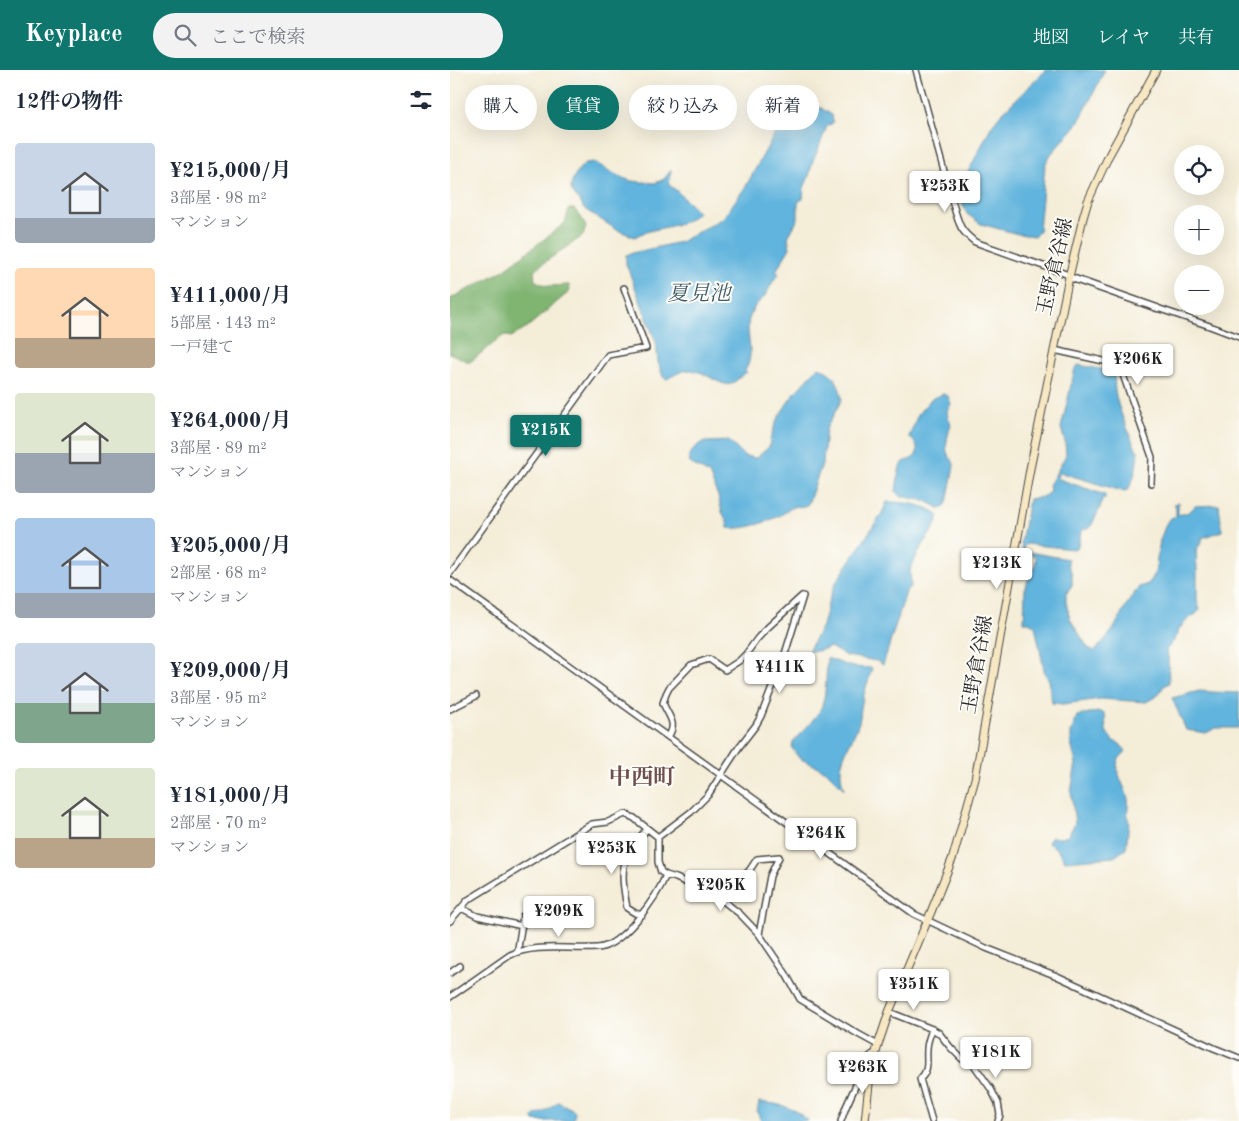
<!DOCTYPE html>
<html lang="ja">
<head>
<meta charset="utf-8">
<style>
  :root { --surface:#fff; --page:#f2f2f3; --text:#1f2937; --muted:#747a83; --accent:#0f766e }
  body { margin:0; font-family:"Old Standard TT","Noto Serif JP",serif; background:var(--page); color:var(--text); height:100vh; display:flex; flex-direction:column; font-size:19px; white-space:nowrap }
  * { box-sizing:border-box; margin:0 }
  p { font-size:16px; color:var(--muted) }
  .icon { flex:none; width:28px; height:28px; fill:none; stroke:currentColor; stroke-width:2; stroke-linecap:round; stroke-linejoin:round }
  .map { position:relative; flex:1; overflow:hidden }
  .sheet { display:flex; flex-direction:column; background:var(--surface); width:450px }
  .sheet>* { flex:none }
  .hud { position:absolute; left:15px; top:15px; width:475px; height:45px; display:flex; gap:10px }
  .controls { position:absolute; left:724px; top:75px; display:grid; gap:10px }
  .controls a { display:grid; place-items:center; width:50px; height:50px; border-radius:50%; background:var(--surface); box-shadow:0 5px 20px #0002; font-size:25px }
  .price { position:absolute; translate:-50% -42px; padding:0 11px; border-radius:5px; background:#fff; color:#222; font-size:16px; line-height:32px; filter:drop-shadow(0 1px 2px #0008) }
  .price::after { content:''; position:absolute; left:50%; top:30px; width:15px; height:11px; margin-left:-8px; background:inherit; clip-path:polygon(0 0,100% 0,50% 100%) }
  .price.active { background:var(--accent); color:#fff }
  ul { padding:0; list-style:none }
  li { display:flex; align-items:center; gap:15px; height:125px; padding:0 15px }
  li span { display:grid; place-items:center; flex:none; width:140px; height:100px; border-radius:5px; color:#555 }
  li>.icon { margin-inline-start:auto }
  span .icon { width:60px; height:60px; fill:#fffc; stroke-width:1 }
  li b { font-size:21px }
  h2 { display:flex; justify-content:space-between; align-items:center; height:60px; padding:0 15px; font-size:21px }
  .pill { padding:0 18px; border-radius:22px; background:var(--surface); box-shadow:0 5px 20px #0002; font-size:18px; line-height:45px }
  .pill.active { background:var(--accent); color:#fff }
  header { display:flex; align-items:center; gap:30px; box-sizing:border-box; height:70px; padding:0 25px; background:var(--accent); color:#fff }
  header strong { font-size:24px }
  nav { display:flex; gap:28px; margin-inline-start:auto; font-size:18px }
  .search { width:350px; height:45px; background:var(--page); display:flex; align-items:center; gap:12px; box-sizing:border-box; padding:0 18px; border-radius:28px; color:var(--muted); font-size:19px }
  main { display:flex; flex:1; min-height:0 }
  .map>svg:first-child { display:block }
</style>
</head>
<body>
<header>
<strong>Keyplace</strong>
<div class="search"><svg class="icon" aria-label="search" viewBox="0 0 24 24"><circle cx="10" cy="10" r="6"/><path d="M15 15l6 6"/></svg>ここで検索</div>
<nav><a>地図</a><a>レイヤ</a><a>共有</a></nav>
</header>
<main>
<section class="sheet">
<h2>12件の物件<svg class="icon" aria-label="filters" viewBox="0 0 24 24"><path d="M4 7h16M4 17h16"/><circle cx="9" cy="7" r="2"/><circle cx="15" cy="17" r="2"/></svg></h2>
<ul>
<li><span style="background:linear-gradient(#c9d6e8 75%,#9aa5b1 0)"><svg class="icon" aria-label="home" viewBox="0 0 24 24"><path d="M3 11l9-7 9 7M6 9v11h12V9"/></svg></span><div><b>¥215,000/月</b><p>3部屋 · 98 m²</p><p>マンション</p></div></li>
<li><span style="background:linear-gradient(#ffd9b3 70%,#b9a48a 0)"><svg class="icon" aria-label="home" viewBox="0 0 24 24"><path d="M3 11l9-7 9 7M6 9v11h12V9"/></svg></span><div><b>¥411,000/月</b><p>5部屋 · 143 m²</p><p>一戸建て</p></div></li>
<li><span style="background:linear-gradient(#dfe7d0 60%,#9aa5b1 0)"><svg class="icon" aria-label="home" viewBox="0 0 24 24"><path d="M3 11l9-7 9 7M6 9v11h12V9"/></svg></span><div><b>¥264,000/月</b><p>3部屋 · 89 m²</p><p>マンション</p></div></li>
<li><span style="background:linear-gradient(#a9c7e8 75%,#9aa5b1 0)"><svg class="icon" aria-label="home" viewBox="0 0 24 24"><path d="M3 11l9-7 9 7M6 9v11h12V9"/></svg></span><div><b>¥205,000/月</b><p>2部屋 · 68 m²</p><p>マンション</p></div></li>
<li><span style="background:linear-gradient(#c9d6e8 60%,#7fa58c 0)"><svg class="icon" aria-label="home" viewBox="0 0 24 24"><path d="M3 11l9-7 9 7M6 9v11h12V9"/></svg></span><div><b>¥209,000/月</b><p>3部屋 · 95 m²</p><p>マンション</p></div></li>
<li><span style="background:linear-gradient(#dfe7d0 70%,#b9a48a 0)"><svg class="icon" aria-label="home" viewBox="0 0 24 24"><path d="M3 11l9-7 9 7M6 9v11h12V9"/></svg></span><div><b>¥181,000/月</b><p>2部屋 · 70 m²</p><p>マンション</p></div></li>
</ul>
</section>
<div class="map">
<svg width="789" height="1051" viewBox="0 0 789 1051">
  <rect width="100%" height="100%" fill="#fdfcf7"/>
  <filter id="ink" filterUnits="userSpaceOnUse"><feTurbulence type="fractalNoise" baseFrequency=".02" numOctaves="2"/><feDisplacementMap in="SourceGraphic" scale="10" xChannelSelector="R" yChannelSelector="G"/><feConvolveMatrix kernelMatrix="1 2 1 2 8 2 1 2 1" color-interpolation-filters="sRGB"/></filter>
  <filter id="wash" filterUnits="userSpaceOnUse"><feTurbulence type="fractalNoise" baseFrequency=".0096" numOctaves="4" result="noise"/><feDisplacementMap in="SourceGraphic" scale="20" xChannelSelector="R" yChannelSelector="G"/><feGaussianBlur stdDeviation="1.12" result="paint"/><feColorMatrix in="noise" values="0 0 0 0 0 0 0 0 0 0 0 0 0 0 0 0 0 1.4 0 .05"/><feComposite in="paint" operator="in"/></filter>
  <g filter="url(#wash)">
    <rect width="100%" height="100%" fill="#f4edd8"/>
    <path fill="#7fb471" stroke="#55704e" d="M119 139H124L131 147 136 157 133 166 102 187 84 200 85 211 98 216 119 215 120 221 74 260 61 267 54 265 20 292 12 289 0 283V229L54 200 115 153Z"/>
    <path fill="#61b4dd" stroke="#467084" d="M596 0H655L632 46 625 57 601 84 595 95 589 161 585 166 568 164 531 154 517 144 512 133 511 121 515 108 542 55 551 44Z
      M346 31 371 38 382 45 383 53 377 56 367 82 363 90 359 106 354 118 353 129 348 132V149L338 167 340 178 326 201 329 204C322 211 320 218 314 227 312 230 308 232 306 235 303 238 301 245 299 249 295 265 306 286 295 300L297 302C291 305 287 311 281 314 274 317 257 305 250 302 248 302 245 301 242 300 234 299 224 305 217 309L213 307 208 292 206 272 176 194V185L182 183 230 172 273 148 296 116 340 36Z
      M144 92 168 106 181 111 205 113 214 109 221 100 219 115 227 121 248 142C237 156 212 157 196 162 192 163 188 165 185 167L167 160 133 138C131 130 125 128 122 121 118 114 129 97 136 93 137 93 143 92 144 92Z
      M628 295 661 301C666 307 664 314 665 321 668 340 678 359 685 377L688 381C687 395 685 408 678 420L672 421 612 403H609L607 406 609 409 655 425V428L652 430 650 438 640 458 632 460C629 466 630 472 627 478L623 479 576 474 573 478 574 480 579 482 618 489V495L622 504V515L616 524V532L620 549 638 578 645 581 663 560 677 534 689 517 698 514 702 509 705 503 710 470 716 454 719 449 726 446V437L724 434 729 432 728 437V445L739 442 745 436 769 435 772 461 752 468V472L746 480 747 500V530L750 540 745 545 740 547 728 560 726 568 716 580 718 586 719 613 714 616 707 626 696 632 651 629 613 634 602 633 599 610 595 604 585 556 579 552H574L575 517 585 496 586 487 572 480 571 473 579 429C588 428 594 428 600 421L599 415 605 405 616 385 615 372 611 358 625 298Z
      M369 297C386 306 388 310 392 329L376 359 373 391 358 434C351 439 349 435 343 437 338 439 334 444 329 446 315 453 294 460 278 458L277 451 272 442 268 426 259 404 240 393 238 386 249 374 255 372 279 371 294 386 306 388 319 377C323 345 348 318 369 297Z
      M493 324 498 326 501 334C495 342 497 345 501 354 499 362 495 373 497 382 499 388 504 390 504 396L497 433 493 438H489L476 431 450 426 446 422C447 415 448 403 450 397 453 390 458 391 463 388 472 381 465 372 459 367L468 344 481 329Z
      M437 432C452 432 479 434 489 446L484 458 468 483 460 500 461 517 457 519 433 595 427 591 396 586 380 577 368 581H358L372 556 378 533 385 514 432 443Z
      M377 588 402 597 422 598C419 610 414 621 412 633 410 639 411 646 409 652 401 678 384 690 394 719L376 701 349 688 342 678 343 672C351 663 361 653 369 642 377 629 376 604 377 588Z
      M749 621 762 622 789 623V658H766L756 663 736 660 722 628Z
      M650 642 655 644 656 661 663 671 669 673 676 681C674 684 670 687 668 690 664 702 676 717 678 729 679 737 676 745 679 752L676 779 664 787 615 791 606 778 598 773 601 767 611 768 618 766 625 753 621 722 626 693 621 674V663L627 646 639 643Z
      M108 1032 124 1040 125 1043 123 1051H84L83 1047 85 1045C94 1044 101 1037 108 1032Z
      M309 1032C329 1034 343 1036 358 1051H311L307 1042Z"/>
  </g>
  <g filter="url(#ink)">
    <g fill="none" stroke-linecap="round" stroke-linejoin="round">
      <g stroke="#494845" stroke-width="8">
        <path id="minor" d="M466 0 505 141C510 157 511 161 525 172L616 204 619 207
          M707 238 757 255 789 267
          M604 280 658 292 668 297 672 302 702 387 701 413
          M0 503 158 285 196 278 174 218
          M0 510 464 844 536 878 607 906 764 978 789 988
          M353 526 334 587 311 646 306 655 289 677 258 725 241 742 208 767V792L211 802 216 805 226 808 261 824 272 830 290 844 309 864 336 904 350 929 408 964 428 975
          M0 639 26 626
          M218 667C228 653 218 646 213 633L216 624 219 618 241 595 259 589 275 600 289 591 296 584 307 569 316 559 352 526
          M128 762 132 765 177 786
          M272 830 275 823 299 801 307 789 329 787 320 806 309 864
          M11 838 27 846 72 856
          M192 845 185 843 177 838C170 798 170 790 197 759
          M0 851 18 830 142 754 158 752 175 744 184 748 208 767
          M68 881V878L73 846
          M0 903 10 896
          M0 927 60 885C86 873 119 880 147 878 172 877 207 827 216 805
          M439 942 482 959 489 963 501 978 512 989 524 995 541 1019 548 1033 550 1045 548 1051
          M391 1051 396 1037 418 988 423 984H425
          M482 1051 470 1009C480 1000 476 991 477 979 477 972 480 966 482 959"/>
      </g>
      <g stroke="#494845" stroke-width="9">
        <path id="tertiary" d="M619 207 707 238"/>
      </g>
      <g stroke="#494845" stroke-width="9">
        <path id="secondary" d="M415 1051 420 1005 428 975 439 942 481 842 503 787 525 709 580 399 619 207 633 148 638 131 659 85 706 0"/>
      </g>
      <use href="#minor" stroke="#fff" stroke-width="5"/>
      <use href="#tertiary" stroke="#fff" stroke-width="6"/>
      <use href="#secondary" stroke="#f7e8c3" stroke-width="7"/>
    </g>
  </g>
  <g text-anchor="middle" dominant-baseline="central" stroke-width="4" stroke-linejoin="round" paint-order="stroke">
    <g font-size="20" fill="#2b2b2b" stroke="#fdfcf7">
      <text transform="translate(606 197) rotate(-77)">玉野倉谷線</text>
      <text transform="translate(528 595) rotate(-80)">玉野倉谷線</text>
    </g>
    <g font-size="21" font-style="italic" fill="#3e5b69" stroke="#fdfcf7">
      <text x="249" y="224">夏見池</text>
    </g>
    <g font-size="22" font-weight="bold" fill="#6f5050" stroke="#fdfcf7">
      <text x="192" y="708">中西町</text>
    </g>
  </g>
</svg>
<div class="controls">
<a><svg class="icon" aria-label="locate" viewBox="0 0 24 24"><circle cx="12" cy="12" r="6"/><path d="M12 2v4M12 18v4M2 12h4M18 12h4"/></svg></a>
<a>+</a>
<a>−</a>
</div>
<b class="price" style="left:495px;top:143px">¥253K</b>
<b class="price" style="left:688px;top:316px">¥206K</b>
<b class="price active" style="left:96px;top:387px">¥215K</b>
<b class="price" style="left:547px;top:520px">¥213K</b>
<b class="price" style="left:330px;top:624px">¥411K</b>
<b class="price" style="left:371px;top:790px">¥264K</b>
<b class="price" style="left:162px;top:805px">¥253K</b>
<b class="price" style="left:271px;top:842px">¥205K</b>
<b class="price" style="left:109px;top:868px">¥209K</b>
<b class="price" style="left:464px;top:941px">¥351K</b>
<b class="price" style="left:546px;top:1009px">¥181K</b>
<b class="price" style="left:413px;top:1024px">¥263K</b>
<div class="hud">
<a class="pill">購入</a>
<a class="pill active">賃貸</a>
<a class="pill">絞り込み</a>
<a class="pill">新着</a>
</div>
</div>
</main>
</body>
</html>
